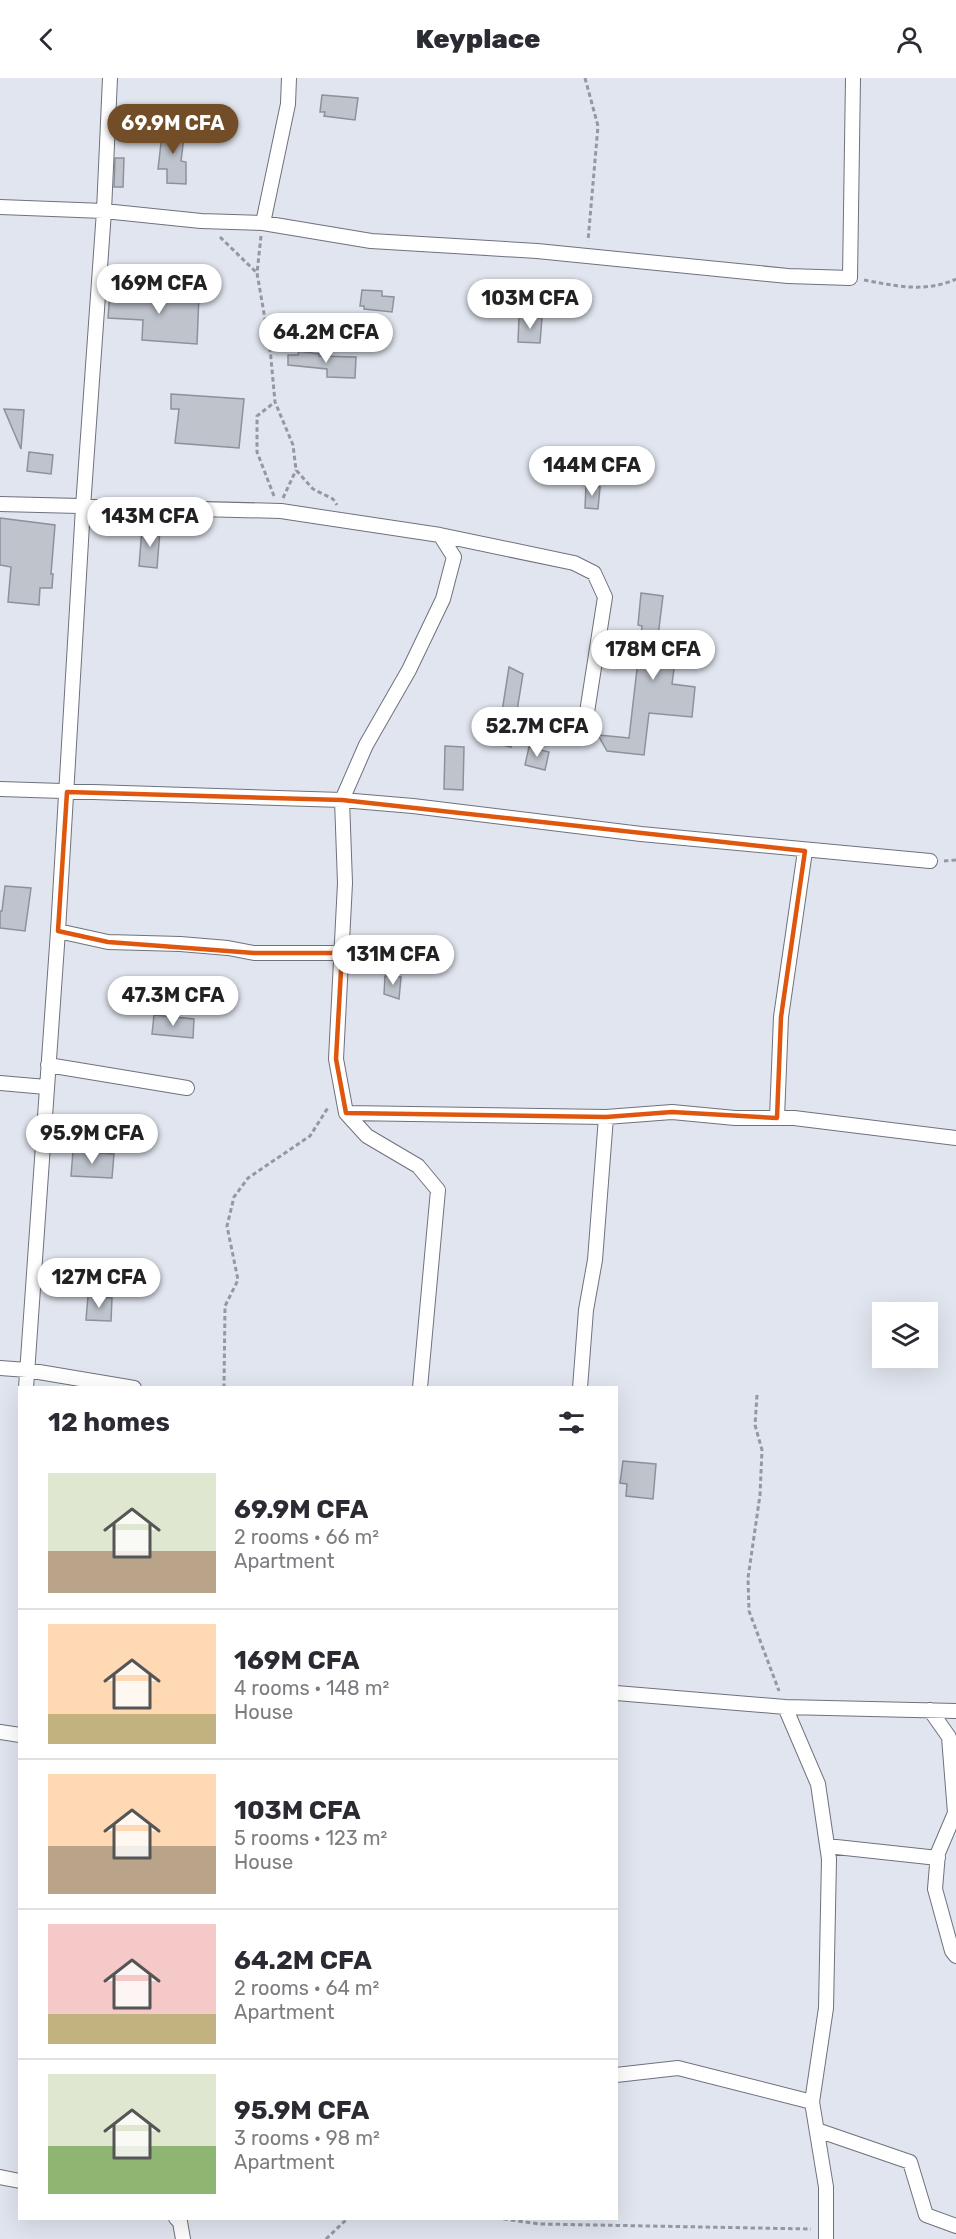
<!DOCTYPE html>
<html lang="en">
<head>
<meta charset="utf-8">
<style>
  :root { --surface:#fff; --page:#f2f2f3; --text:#2b2b33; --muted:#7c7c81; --line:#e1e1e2; --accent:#724d28 }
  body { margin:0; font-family:Rubik,sans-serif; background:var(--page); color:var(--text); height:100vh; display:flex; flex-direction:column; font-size:22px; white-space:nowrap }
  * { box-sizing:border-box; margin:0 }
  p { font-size:20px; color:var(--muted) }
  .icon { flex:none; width:33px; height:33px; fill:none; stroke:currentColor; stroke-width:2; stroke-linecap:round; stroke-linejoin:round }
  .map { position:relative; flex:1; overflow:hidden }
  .panel { position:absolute; left:18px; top:1308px; width:600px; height:834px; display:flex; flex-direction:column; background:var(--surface); border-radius:0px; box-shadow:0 6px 24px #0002 }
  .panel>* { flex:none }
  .controls { position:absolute; left:872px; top:1224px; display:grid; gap:12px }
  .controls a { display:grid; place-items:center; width:66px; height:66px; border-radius:0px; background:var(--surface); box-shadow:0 6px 24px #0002; font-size:30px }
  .price { position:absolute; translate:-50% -51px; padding:0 14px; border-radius:21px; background:#fff; color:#222; font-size:20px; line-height:39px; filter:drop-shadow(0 2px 3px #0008) }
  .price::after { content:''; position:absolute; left:50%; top:36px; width:18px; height:14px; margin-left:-9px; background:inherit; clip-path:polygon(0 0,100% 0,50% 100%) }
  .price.active { background:var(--accent); color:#fff }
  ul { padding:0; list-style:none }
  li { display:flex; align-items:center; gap:18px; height:150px; padding:0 30px }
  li+li { border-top:2px solid var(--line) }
  li span { display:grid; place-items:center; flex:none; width:168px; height:120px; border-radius:0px; color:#555 }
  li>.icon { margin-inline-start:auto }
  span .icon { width:72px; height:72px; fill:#fffc; stroke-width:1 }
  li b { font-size:26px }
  h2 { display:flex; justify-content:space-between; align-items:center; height:72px; padding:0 30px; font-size:26px }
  header { display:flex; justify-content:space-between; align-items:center; height:78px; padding:0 30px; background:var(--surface); font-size:27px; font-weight:800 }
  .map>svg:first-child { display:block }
</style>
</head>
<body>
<header><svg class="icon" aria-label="back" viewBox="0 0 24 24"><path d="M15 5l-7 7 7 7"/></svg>Keyplace<svg class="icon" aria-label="person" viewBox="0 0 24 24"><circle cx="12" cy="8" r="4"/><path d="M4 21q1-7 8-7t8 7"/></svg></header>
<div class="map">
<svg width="956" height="2161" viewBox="0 0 956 2161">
  <rect width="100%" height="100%" fill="#e0e5ef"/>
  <path fill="#bec3cc" stroke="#8d919a" stroke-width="1.5" d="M322 17 358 20 355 42 324 38 325 34H320Z
    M163 48 185 51 181 83 186 84V106L167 105V91H158Z
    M115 80H124L123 109H114Z
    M362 212 382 213V218L394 219 392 234 364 231V228H360Z
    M110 214 199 217 197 266 142 262 143 242 108 240Z
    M519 239 542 240 540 265 518 264Z
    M299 273 319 276V278L356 279 355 300 327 299V291L288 287V277H298Z
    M171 316 244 321 239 370 175 365 179 331H171Z
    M4 331 24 332 21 371Z
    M29 374 53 377 51 396 27 393Z
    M586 407 600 409 598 431 585 430Z
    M0 440 55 447 51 496H53L52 510H40L39 527 8 524 11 489 0 487Z
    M142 451 160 452 157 490 139 488Z
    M641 515 663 518 658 558 678 561 672 606 695 609 692 639 649 635 644 677 607 673 598 657 629 660 642 548 638 547Z
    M509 589 523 596 511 669 497 666Z
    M445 668 464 669 463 712 444 711Z
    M529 669 549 674 545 692 525 687Z
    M5 808 31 810 25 853 0 850V833H2Z
    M385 898 401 899 399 921 384 916Z
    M154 937 194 941 193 960 152 956Z
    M73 1073 114 1076 112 1100 71 1098Z
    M88 1218 112 1220 111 1243 86 1242Z
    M623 1383 656 1386 653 1421 626 1418 627 1406 620 1405Z"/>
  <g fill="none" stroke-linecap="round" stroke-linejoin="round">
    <g stroke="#6e727b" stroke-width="16">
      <path id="minor" d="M0 129 104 133 201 143 263 145 371 163 537 173 788 198 850 200 853 0
        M263 145 288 26 289 0
        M0 426 281 433 440 457 574 485 594 495 605 519 585 647
        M0 711 342 722 413 728 641 756 930 783
        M58 853 108 864 180 866 228 870 254 875H342
        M48 987 187 1010
        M0 1005 46 1009
        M346 1035 606 1039 672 1034 735 1040H794L956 1060
        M777 1040 781 939 805 773
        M0 1290 27 1292 134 1310
        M26 1310 58 853 83 429 104 133 110 0
        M420 1310 438 1112 418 1088 367 1058 346 1035 336 981 345 805 342 722 366 667 409 592 443 521 454 479 440 457
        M580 1310 586 1232 595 1182 606 1039
        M616 1615 785 1629 956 1633
        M785 1629 818 1706 829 1781 826 1930 812 2024 826 2109V2161
        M930 1632 949 1659 955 1735 938 1775 935 1811 952 1873 956 1878
        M0 1654 20 1657
        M827 1768 938 1780
        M616 1997 678 1990 812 2024
        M817 2052 910 2084 926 2137 956 2148
        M0 2099 20 2103
        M176 2140 180 2144 183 2161"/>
    </g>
    <path stroke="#95989f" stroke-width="3" stroke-dasharray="4.5 3" stroke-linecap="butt" d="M585 0 598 48 588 163
      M261 158 257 195 270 270 275 324 293 367 296 392 313 411 333 421 337 427
      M220 159 257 195
      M864 202C896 208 925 215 956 201
      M274 418 257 374V338L275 324
      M283 420 296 392
      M944 783 956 782
      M224 1310 225 1228 238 1202 227 1148 234 1119 248 1100 310 1058 329 1028
      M757 1317 755 1347 762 1372 760 1417 748 1500 749 1533 779 1613
      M496 2140 540 2146 811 2151
      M326 2161 348 2140"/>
    <use href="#minor" stroke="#fff" stroke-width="14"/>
  </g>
  <path fill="none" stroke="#df570e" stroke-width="4.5" stroke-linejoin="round" d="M67 714 342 722 805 773 781 939 777 1040 672 1034 606 1039 346 1035 336 981 342 875H254L108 864 58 853Z"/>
</svg>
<div class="controls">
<a><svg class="icon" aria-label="layers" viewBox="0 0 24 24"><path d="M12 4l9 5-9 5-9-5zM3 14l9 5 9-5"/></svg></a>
</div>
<b class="price active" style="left:173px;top:77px">69.9M CFA</b>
<b class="price" style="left:159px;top:237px">169M CFA</b>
<b class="price" style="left:530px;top:252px">103M CFA</b>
<b class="price" style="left:326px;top:286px">64.2M CFA</b>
<b class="price" style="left:592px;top:419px">144M CFA</b>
<b class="price" style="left:150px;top:470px">143M CFA</b>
<b class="price" style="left:653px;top:603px">178M CFA</b>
<b class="price" style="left:537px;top:680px">52.7M CFA</b>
<b class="price" style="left:393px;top:908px">131M CFA</b>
<b class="price" style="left:173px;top:949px">47.3M CFA</b>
<b class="price" style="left:92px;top:1087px">95.9M CFA</b>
<b class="price" style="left:99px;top:1231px">127M CFA</b>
<section class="panel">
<h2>12 homes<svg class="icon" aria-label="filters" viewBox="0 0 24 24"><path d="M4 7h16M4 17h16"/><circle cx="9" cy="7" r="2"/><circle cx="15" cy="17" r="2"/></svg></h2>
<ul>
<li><span style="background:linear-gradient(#dfe7d0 65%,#b9a48a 0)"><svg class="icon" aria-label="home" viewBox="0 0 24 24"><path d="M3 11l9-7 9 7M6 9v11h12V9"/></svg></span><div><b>69.9M CFA</b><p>2 rooms · 66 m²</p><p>Apartment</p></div></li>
<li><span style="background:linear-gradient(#ffd9b3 75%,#c2b280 0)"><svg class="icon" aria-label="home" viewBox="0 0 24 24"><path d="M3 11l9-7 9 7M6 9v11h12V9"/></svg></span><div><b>169M CFA</b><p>4 rooms · 148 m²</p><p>House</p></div></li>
<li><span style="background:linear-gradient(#ffd9b3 60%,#b9a48a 0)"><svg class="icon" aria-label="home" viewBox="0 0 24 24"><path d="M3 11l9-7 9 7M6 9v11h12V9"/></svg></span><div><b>103M CFA</b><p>5 rooms · 123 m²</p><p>House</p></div></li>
<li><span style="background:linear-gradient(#f6c9c9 75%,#c2b280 0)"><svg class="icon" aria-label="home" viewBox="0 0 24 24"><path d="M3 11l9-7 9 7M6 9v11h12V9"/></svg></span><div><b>64.2M CFA</b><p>2 rooms · 64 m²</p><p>Apartment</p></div></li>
<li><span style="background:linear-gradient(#dfe7d0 60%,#8fb573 0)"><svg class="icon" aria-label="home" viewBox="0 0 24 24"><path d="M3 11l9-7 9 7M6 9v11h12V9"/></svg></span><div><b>95.9M CFA</b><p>3 rooms · 98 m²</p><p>Apartment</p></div></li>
</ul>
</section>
</div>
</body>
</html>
